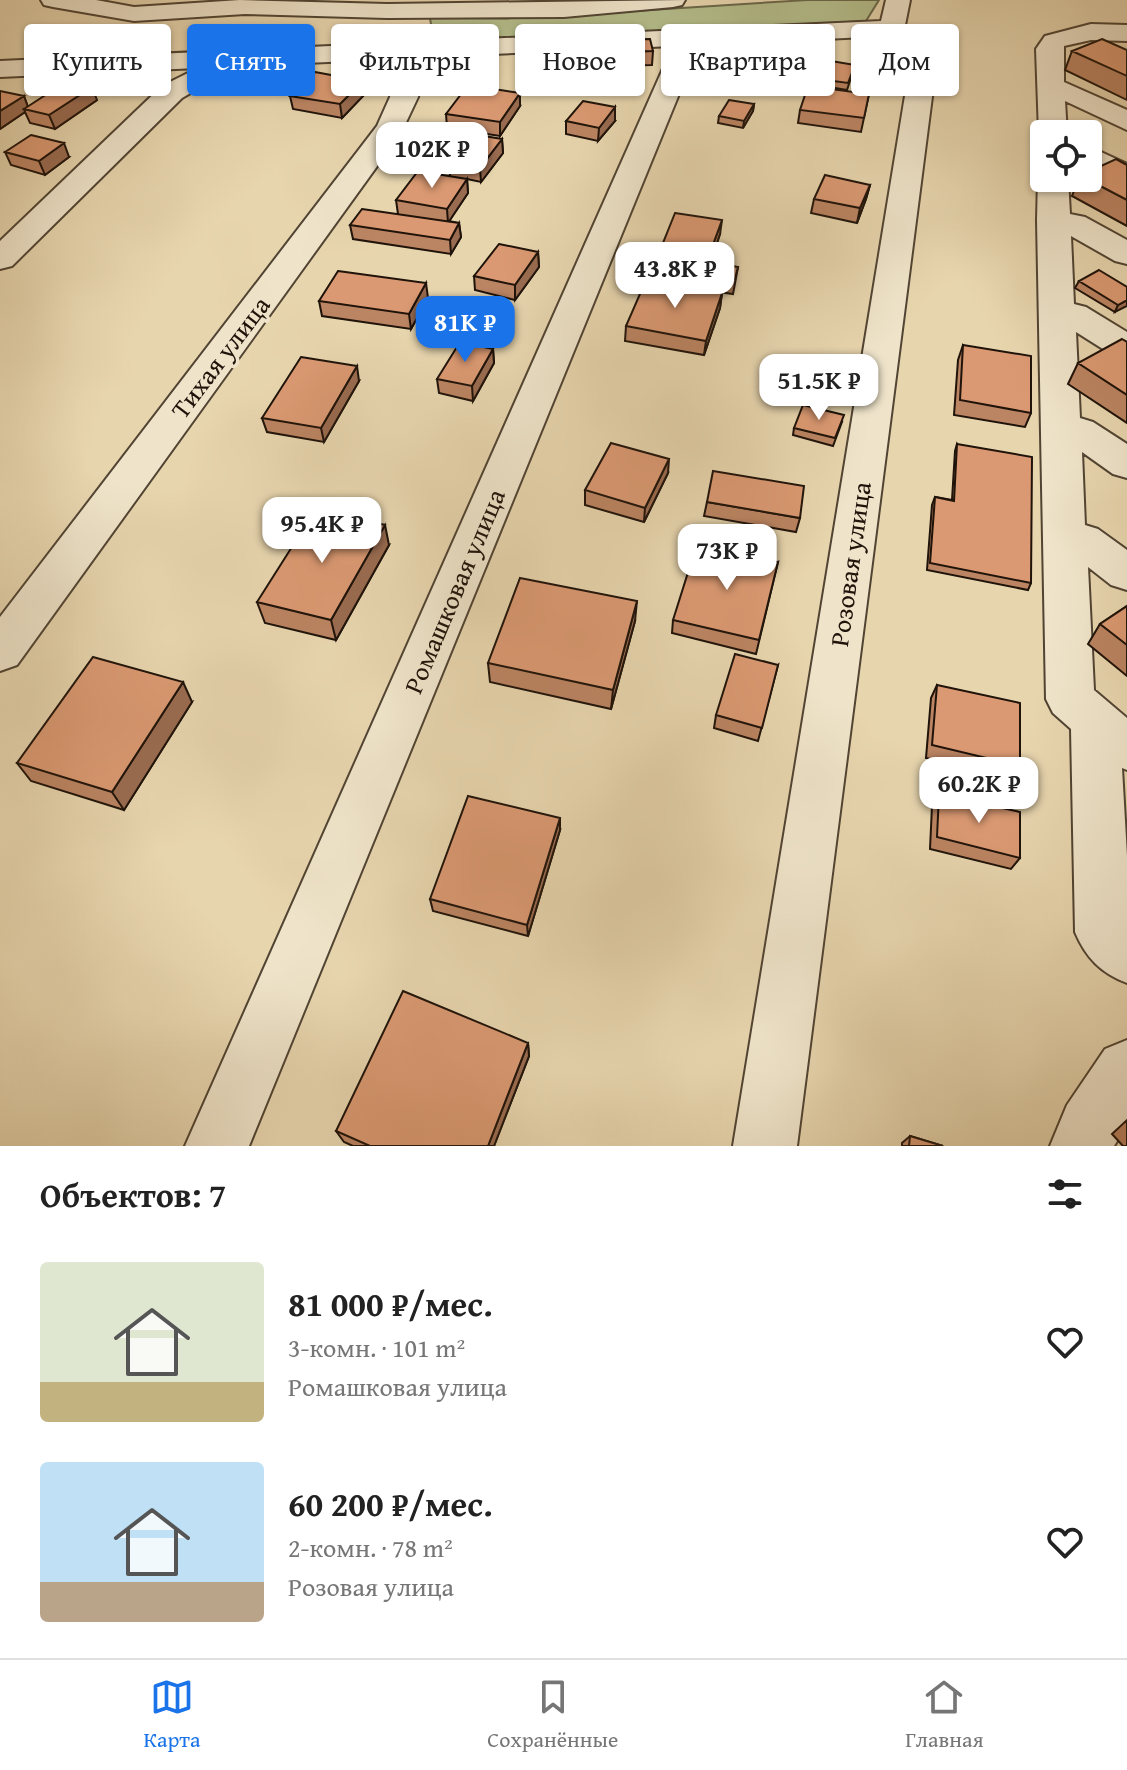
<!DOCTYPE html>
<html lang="ru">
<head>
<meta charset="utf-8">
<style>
  :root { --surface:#fff; --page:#f2f2f2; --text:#222; --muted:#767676; --line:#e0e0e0; --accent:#1a73e8 }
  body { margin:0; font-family:"Gentium Book Plus",serif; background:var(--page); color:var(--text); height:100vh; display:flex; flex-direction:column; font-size:30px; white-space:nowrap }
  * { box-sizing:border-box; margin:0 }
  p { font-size:26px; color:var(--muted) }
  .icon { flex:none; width:44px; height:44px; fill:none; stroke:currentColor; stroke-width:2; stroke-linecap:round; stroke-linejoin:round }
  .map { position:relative; height:1146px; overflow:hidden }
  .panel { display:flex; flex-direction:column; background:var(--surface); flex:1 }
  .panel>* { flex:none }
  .top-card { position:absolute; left:24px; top:24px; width:1080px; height:72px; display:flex; gap:16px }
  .fabs { position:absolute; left:1030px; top:120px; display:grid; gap:16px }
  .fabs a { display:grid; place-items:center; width:72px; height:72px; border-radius:8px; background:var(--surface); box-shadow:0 2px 6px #0004; font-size:40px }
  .price { position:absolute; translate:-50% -68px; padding:0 18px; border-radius:16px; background:#fff; color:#222; font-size:26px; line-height:52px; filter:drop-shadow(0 2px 4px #0008) }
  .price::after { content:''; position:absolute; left:50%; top:48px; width:24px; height:18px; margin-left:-12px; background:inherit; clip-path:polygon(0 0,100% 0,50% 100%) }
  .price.on { background:var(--accent); color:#fff }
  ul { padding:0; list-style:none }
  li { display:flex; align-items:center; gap:24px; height:200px; padding:0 40px }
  li span { display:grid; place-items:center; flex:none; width:224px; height:160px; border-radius:8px; color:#555 }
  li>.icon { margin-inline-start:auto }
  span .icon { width:96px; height:96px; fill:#fffc; stroke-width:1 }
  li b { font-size:34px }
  h2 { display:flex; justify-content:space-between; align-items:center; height:96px; padding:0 40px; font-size:34px }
  .chip { padding:0 28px; border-radius:8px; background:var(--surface); box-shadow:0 2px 6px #0004; font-size:28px; line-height:72px }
  .chip.on { background:var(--accent); color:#fff }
  .dock { display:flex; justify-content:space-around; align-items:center; height:112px; border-top:2px solid var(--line); background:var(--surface); font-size:22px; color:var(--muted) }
  .dock a { display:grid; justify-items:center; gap:4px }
  .dock .on { color:var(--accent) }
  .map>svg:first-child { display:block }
</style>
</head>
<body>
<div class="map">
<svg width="1127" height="1146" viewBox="0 0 1127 1146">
  <rect width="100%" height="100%" fill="#e7d5ae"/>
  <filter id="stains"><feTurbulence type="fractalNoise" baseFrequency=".0025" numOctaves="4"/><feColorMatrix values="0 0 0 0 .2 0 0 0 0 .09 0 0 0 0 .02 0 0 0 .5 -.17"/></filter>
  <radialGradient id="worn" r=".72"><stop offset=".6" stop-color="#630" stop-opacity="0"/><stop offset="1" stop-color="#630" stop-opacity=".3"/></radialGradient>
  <path fill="#b4bd8b" stroke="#6a684a" stroke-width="2" d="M807 0H879L866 21 434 43 430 18 556 16Z"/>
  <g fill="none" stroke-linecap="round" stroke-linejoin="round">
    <g stroke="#514433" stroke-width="4">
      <path id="minor" d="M41 0H96L134 7 240 0 387 4 685 0 682 5 673 7 564 17 387 18 245 14 134 21 53 7 44 5Z
        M886 0H910L905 25 938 50 797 1146H733L912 53 887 36 699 45 249 1146H185L673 46 424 57 418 97 401 133 17 665 0 671V617L377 126 390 97 397 59 237 66 182 98 12 266 0 269V241L162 86 198 68 0 77V61L881 21Z
        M1091 24 1127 25V41L1091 40 1064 46V82L1127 110V130L1065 101 1067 134H1044L1043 140 1039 134 1036 49 1045 36Z
        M1088 146 1127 164V185L1088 167Z
        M1044 171V178H1068L1070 214 1085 217 1127 240V264L1115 261 1071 236 1074 304 1086 307 1127 332V359L1114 356 1076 332 1080 418 1093 422 1127 444V478L1113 474 1082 452 1085 525 1098 529 1127 550V590L1111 585 1088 567 1094 690 1127 718V770L1122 768 1127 856V983C1101 973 1086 958 1075 932L1071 729 1053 713 1046 699 1037 220 1038 178Z
        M1127 1040V1125L1114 1146H1050L1067 1105 1105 1049Z"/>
    </g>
    <use href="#minor" fill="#efe4ca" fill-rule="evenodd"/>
  </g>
  <path fill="#bb8462" stroke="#1f130a" stroke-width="2" d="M595 40 653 51 652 65 597 66 595 53Z
    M733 42 801 51 738 58 733 49Z
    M1127 50V100L1065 70 1072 51Z
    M855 65 847 90 817 85 818 79Z
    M363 81 365 94 342 118 293 109 290 96Z
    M869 94 861 132 798 123 800 110Z
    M24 96 28 107 97 100 55 129 30 123 25 112 0 129Z
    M754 104 753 111 743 128 718 123 719 116Z
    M520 106 500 136 447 128 446 114Z
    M566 121H615L598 141 566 134Z
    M502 139 503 153 481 182 467 179 468 193 449 221 459 223 461 237 451 254 353 239 350 225 398 214 396 200 450 176 449 162Z
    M5 152 69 157 45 175 11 165Z
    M1127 165V226L1072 196 1079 178H1088Z
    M870 185 866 199 857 223 811 213 814 199Z
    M720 234 710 263 738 267 733 294 685 287 722 293 720 308 704 355 625 341 626 326 651 281 652 268 662 256 663 243Z
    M538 252 539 267 515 300 475 290 474 276Z
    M1079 281 1127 287 1115 312 1075 288Z
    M428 298 411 329 322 316 319 301Z
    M1127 342V423L1068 384 1078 363Z
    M963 345 1031 413 1025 427 954 415 958 360Z
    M493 349 494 363 473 401 439 393 437 379Z
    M359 381 324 442 267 432 262 418Z
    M842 422 833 446 793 435 794 428Z
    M957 444 1031 583 1028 590 927 570 932 505 935 497 952 500 955 451Z
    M668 473 644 522 585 505V490Z
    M707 502 800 518 796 532 704 516Z
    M389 545 336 640 265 623 257 602Z
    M778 562 756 654 672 633 673 620Z
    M1127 606V676L1088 644 1100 624Z
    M635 621 611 709 490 682 488 663Z
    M778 665 758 741 714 728 716 715Z
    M937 685 1020 766 1011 778 926 758 931 698Z
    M192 702 124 810 31 781 17 763Z
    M939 794 1020 858 1011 869 930 849 932 806Z
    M560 830 528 936 433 911 430 899Z
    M528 1043 529 1056 494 1146H353L344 1142 336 1131Z
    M1127 1120V1146H1123L1112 1134Z
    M910 1136 943 1146H902V1143Z"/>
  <path fill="#996b50" stroke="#1f130a" stroke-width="2" d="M802 45 801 51 738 58 739 51Z
    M363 81 365 94 342 118 340 104Z
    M92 87 97 100 55 129 49 115Z
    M520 93V106L500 136V122Z
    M24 96 29 110 24 109 25 112 0 129V111Z
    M754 104 753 111 743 128 744 121Z
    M615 107V121L598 141 599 128Z
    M502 139 503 153 481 182 480 168Z
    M64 143 69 157 45 175 39 161Z
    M467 179 468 193 448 223 447 209Z
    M870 185 866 199 857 223 860 208Z
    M722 220 720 234 710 265 711 250Z
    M459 223 461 237 451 254 450 240Z
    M538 252 539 267 515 300V285Z
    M426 283 428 298 411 329 409 314Z
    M722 293 720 308 704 355 706 341Z
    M1127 300V306L1115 312 1118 305Z
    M493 349 494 363 473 401 472 386Z
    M357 366 359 381 324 442 321 428Z
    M669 459 668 473 644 522 645 508Z
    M385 525 389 545 336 640 331 620Z
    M637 601 635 621 611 709 613 690Z
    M183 682 192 702 124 810 112 792Z
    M560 818V830L528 936 527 925Z
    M528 1043 529 1056 494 1146H488Z"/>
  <path fill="#da9972" stroke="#1f130a" stroke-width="2" d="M795 36 802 45 739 51 733 42Z
    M650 39 653 51 598 53 595 40Z
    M1102 39 1127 50V76L1072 51Z
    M825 60 855 65 848 83 818 79Z
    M315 72 363 81 340 104 290 96Z
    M67 81 92 87 49 115 24 109Z
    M468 85 520 93 500 122 446 114Z
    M808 86 869 94 864 118 800 110Z
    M0 91 24 96 0 111Z
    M729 100 754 104 744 121 719 116Z
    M583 101 615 107 599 128 566 121Z
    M472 134 502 139 480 168 449 162Z
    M31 135 64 143 39 161 5 152Z
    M1116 159 1127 165V200L1085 178H1088V172Z
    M418 171 467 179 447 209 396 200Z
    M825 175 870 185 860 208 814 199Z
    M362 209 459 223 450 240 350 225Z
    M675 213 722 220 711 250 663 243Z
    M499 244 538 252 515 285 474 276Z
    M657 255 738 267 735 279 652 268Z
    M1099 270 1127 287V300L1118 305 1079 281Z
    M338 271 426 283 409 314 319 301Z
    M646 280 722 293 706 341 626 326Z
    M1122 339 1127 342V395L1078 363Z
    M460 342 493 349 472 386 437 379Z
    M963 345 1031 356V413L960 400Z
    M301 357 357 366 321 428 262 418Z
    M803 405 844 415 835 438 794 428Z
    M611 443 669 459 645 508 585 490Z
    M957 444 1032 457 1031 583 930 563 935 497 954 501Z
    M713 471 804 486 800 518 707 502Z
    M316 509 385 525 331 620 257 602Z
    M697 544 778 562 759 640 673 620Z
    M520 578 637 601 613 690 488 663Z
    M1127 606V645L1100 624Z
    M735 654 778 665 762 728 716 715Z
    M93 657 183 682 112 792 17 763Z
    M937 685 1020 703V766L932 745Z
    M939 794 1020 812V858L937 837Z
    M468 796 560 818 527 925 430 899Z
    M403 991 528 1043 488 1146H370L336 1131Z
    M910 1136 943 1146H909Z"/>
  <g text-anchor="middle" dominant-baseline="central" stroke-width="7" stroke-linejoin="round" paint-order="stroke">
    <g font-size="26" fill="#1f130a" stroke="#efe4ca">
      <text transform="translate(220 357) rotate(-53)">Тихая улица</text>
      <text transform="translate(850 564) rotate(-82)">Розовая улица</text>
      <text transform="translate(454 591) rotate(-67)">Ромашковая улица</text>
    </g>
  </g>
  <rect width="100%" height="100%" filter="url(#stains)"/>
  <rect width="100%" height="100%" fill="url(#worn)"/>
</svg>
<div class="fabs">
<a><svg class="icon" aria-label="locate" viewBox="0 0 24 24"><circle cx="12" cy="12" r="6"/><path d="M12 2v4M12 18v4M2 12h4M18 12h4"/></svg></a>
</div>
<b class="price" style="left:432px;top:190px">102K ₽</b>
<b class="price" style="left:675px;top:310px">43.8K ₽</b>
<b class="price on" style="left:465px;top:364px">81K ₽</b>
<b class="price" style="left:819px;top:422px">51.5K ₽</b>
<b class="price" style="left:322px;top:565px">95.4K ₽</b>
<b class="price" style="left:727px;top:592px">73K ₽</b>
<b class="price" style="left:979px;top:825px">60.2K ₽</b>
<div class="top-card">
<a class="chip">Купить</a>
<a class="chip on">Снять</a>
<a class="chip">Фильтры</a>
<a class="chip">Новое</a>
<a class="chip">Квартира</a>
<a class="chip">Дом</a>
</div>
</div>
<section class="panel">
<h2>Объектов: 7<svg class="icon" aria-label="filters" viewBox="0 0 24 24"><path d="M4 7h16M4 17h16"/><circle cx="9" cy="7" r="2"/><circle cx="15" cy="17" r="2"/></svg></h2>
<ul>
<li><span style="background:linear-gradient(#dfe7d0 75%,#c2b280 0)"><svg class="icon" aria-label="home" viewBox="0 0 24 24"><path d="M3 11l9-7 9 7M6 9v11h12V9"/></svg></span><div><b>81 000 ₽/мес.</b><p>3-комн. · 101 m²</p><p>Ромашковая улица</p></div><svg class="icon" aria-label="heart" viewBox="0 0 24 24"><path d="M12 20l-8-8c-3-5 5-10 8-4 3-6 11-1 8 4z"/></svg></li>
<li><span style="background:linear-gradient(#bfe0f5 75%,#b9a48a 0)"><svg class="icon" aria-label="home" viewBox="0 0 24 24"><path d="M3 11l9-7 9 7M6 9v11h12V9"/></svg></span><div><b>60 200 ₽/мес.</b><p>2-комн. · 78 m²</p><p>Розовая улица</p></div><svg class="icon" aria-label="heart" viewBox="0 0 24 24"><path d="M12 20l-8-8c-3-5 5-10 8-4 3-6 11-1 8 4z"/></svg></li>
</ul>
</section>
<nav class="dock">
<a class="on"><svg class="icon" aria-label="map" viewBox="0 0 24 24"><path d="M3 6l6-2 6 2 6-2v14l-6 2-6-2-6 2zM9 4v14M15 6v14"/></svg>Карта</a>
<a><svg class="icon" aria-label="saved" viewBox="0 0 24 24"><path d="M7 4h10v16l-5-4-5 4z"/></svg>Сохранённые</a>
<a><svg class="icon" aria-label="home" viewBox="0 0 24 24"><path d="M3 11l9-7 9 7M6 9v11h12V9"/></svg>Главная</a>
</nav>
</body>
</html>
